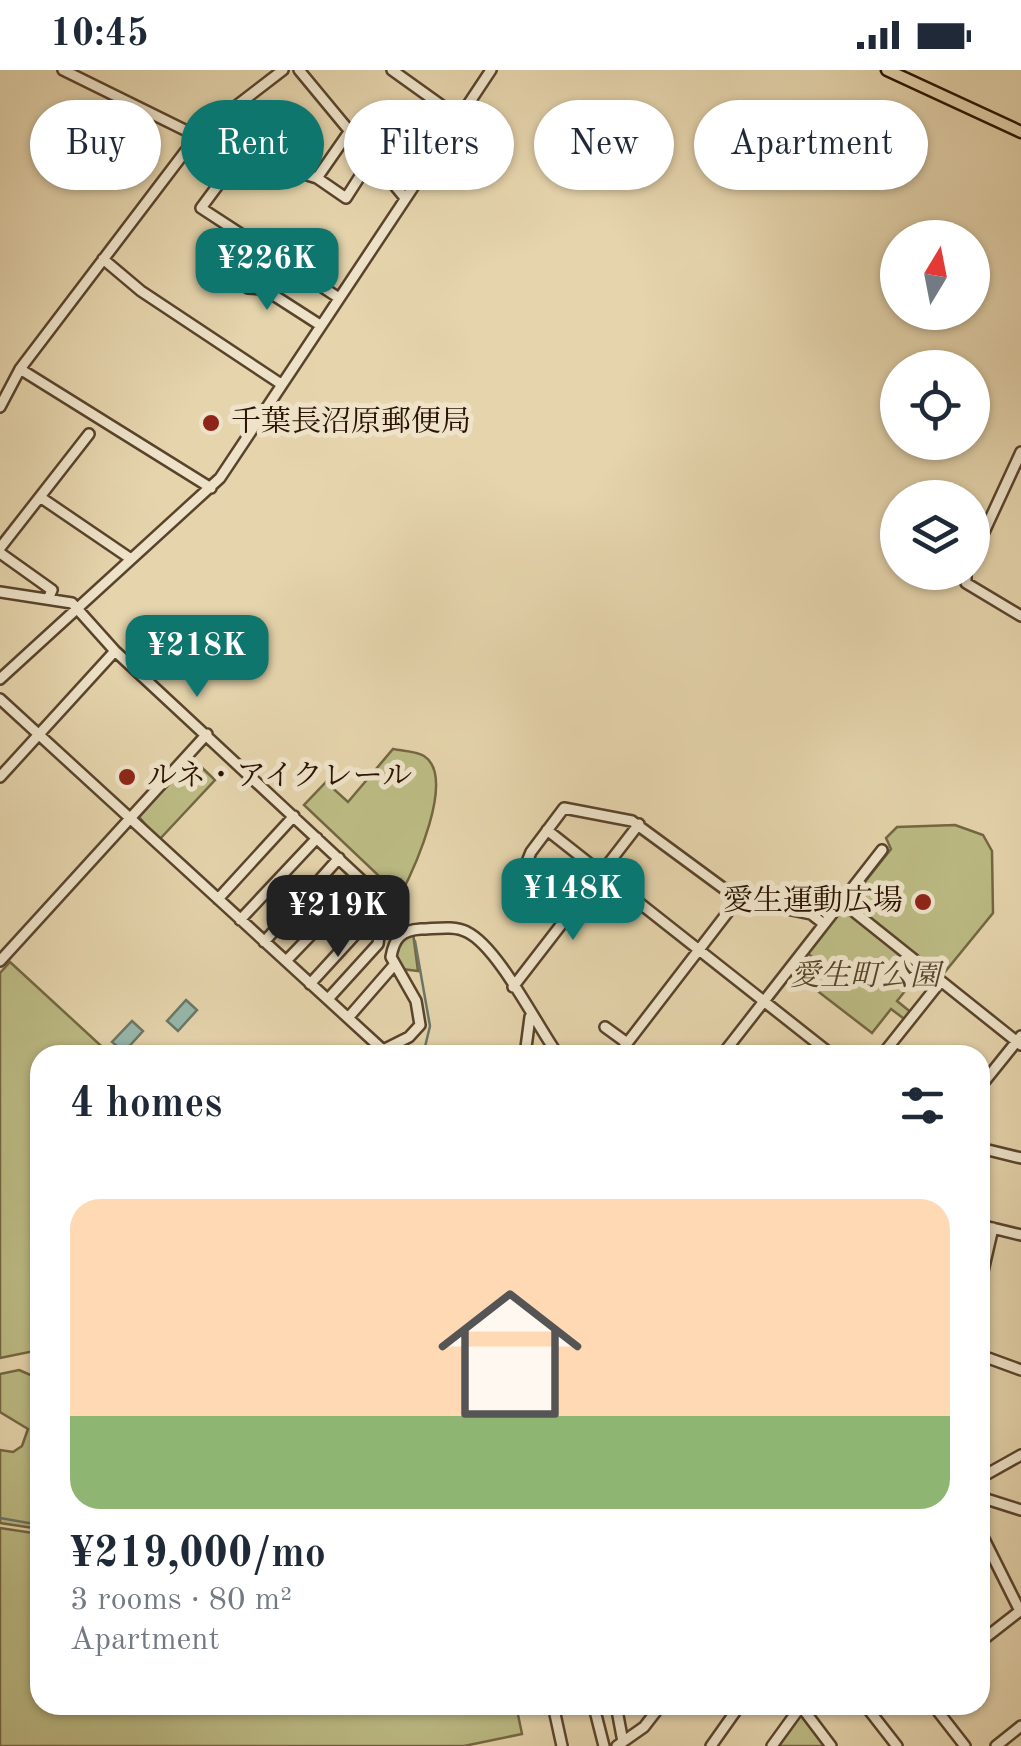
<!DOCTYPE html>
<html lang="en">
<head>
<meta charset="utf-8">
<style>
  :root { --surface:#fff; --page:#f2f2f3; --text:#1f2937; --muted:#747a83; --accent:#0f766e }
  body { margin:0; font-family:"Old Standard TT","Noto Serif JP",serif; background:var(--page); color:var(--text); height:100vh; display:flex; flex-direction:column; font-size:38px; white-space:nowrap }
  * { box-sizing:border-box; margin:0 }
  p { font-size:32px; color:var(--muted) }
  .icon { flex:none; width:55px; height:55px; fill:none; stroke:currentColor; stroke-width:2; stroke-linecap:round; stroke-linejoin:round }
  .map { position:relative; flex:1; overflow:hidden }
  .drawer { position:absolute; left:30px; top:975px; width:960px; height:670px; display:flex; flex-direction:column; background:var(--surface); border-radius:30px; box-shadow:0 2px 8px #0004 }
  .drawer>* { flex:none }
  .top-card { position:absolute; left:30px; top:30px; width:962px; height:90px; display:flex; gap:20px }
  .needle { width:65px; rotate:10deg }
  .fabs { position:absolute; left:880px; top:150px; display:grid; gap:20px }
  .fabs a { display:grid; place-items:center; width:110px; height:110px; border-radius:50%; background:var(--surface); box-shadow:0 2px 8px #0004; font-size:50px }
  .price { position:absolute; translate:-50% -85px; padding:0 22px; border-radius:20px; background:var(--accent); color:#fff; font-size:32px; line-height:65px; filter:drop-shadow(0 2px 5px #0008) }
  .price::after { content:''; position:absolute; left:50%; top:60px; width:30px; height:22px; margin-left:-15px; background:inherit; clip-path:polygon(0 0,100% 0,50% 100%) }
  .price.on { background:#222; color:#fff }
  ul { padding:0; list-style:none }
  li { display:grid; align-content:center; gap:20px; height:530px; padding:0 40px }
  li span { display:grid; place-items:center; height:310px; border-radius:30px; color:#555 }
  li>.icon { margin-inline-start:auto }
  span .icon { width:180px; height:180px; fill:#fffc; stroke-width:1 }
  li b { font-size:42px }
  h2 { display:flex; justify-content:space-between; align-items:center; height:120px; padding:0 40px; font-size:42px }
  .pill { padding:0 35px; border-radius:45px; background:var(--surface); box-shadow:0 2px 8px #0004; font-size:35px; line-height:90px }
  .pill.on { background:var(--accent); color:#fff }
  .status { display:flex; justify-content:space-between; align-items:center; height:70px; padding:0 50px; background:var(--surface); direction:ltr }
  .status svg { height:28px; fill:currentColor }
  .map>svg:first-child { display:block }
</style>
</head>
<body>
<div class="status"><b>10:45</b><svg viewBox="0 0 49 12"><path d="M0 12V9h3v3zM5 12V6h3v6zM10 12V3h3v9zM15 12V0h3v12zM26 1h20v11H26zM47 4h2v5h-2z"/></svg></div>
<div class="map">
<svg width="1021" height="1676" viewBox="0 0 1021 1676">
  <rect width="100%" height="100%" fill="#e5d4ac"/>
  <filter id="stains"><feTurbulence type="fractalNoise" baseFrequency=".002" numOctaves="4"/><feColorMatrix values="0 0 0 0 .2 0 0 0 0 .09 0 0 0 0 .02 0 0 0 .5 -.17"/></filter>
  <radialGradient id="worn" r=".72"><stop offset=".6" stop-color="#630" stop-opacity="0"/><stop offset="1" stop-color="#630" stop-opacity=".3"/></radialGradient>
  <path fill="#bcbb84" stroke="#736742" stroke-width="2.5" d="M393 679C402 681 416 681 424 686 457 707 413 801 400 826L304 735 326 712 348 732Z
    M192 688 215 710 159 770 139 747Z
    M955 755 983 765 992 781 993 843 940 908 853 837V827L891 779 886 768 897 757Z
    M842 838 922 900 897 931 913 944 907 951 891 939 872 963 811 916 825 897 807 883Z
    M413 863 418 901 402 899 396 891V874Z
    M10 892 111 985H40V1285L34 1281 0 1288V903Z
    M19 1300 40 1309V1459L0 1453V1380L13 1382 22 1376 28 1359 0 1342V1304Z
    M0 1458 40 1464V1635H516L522 1664 464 1676H0Z
    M801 1642 828 1676H777Z"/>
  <path fill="#96b8ac" stroke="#6b7668" stroke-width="2.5" d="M186 930 197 940 178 961 167 951Z
    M132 951 143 961 124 982 112 972Z"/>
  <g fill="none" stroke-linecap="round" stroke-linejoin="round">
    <path stroke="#6b7668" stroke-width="2.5" d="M415 871 430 956 423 985
      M0 1448 40 1455"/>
    <g stroke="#59432c" stroke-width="14">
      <path id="minor" d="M63 0 197 66
        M299 0 405 128
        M392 0 459 48
        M187 80 227 103 201 138 339 228
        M258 90 317 108 346 128 371 89
        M317 108 349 62
        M103 189 141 221 281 314
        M233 206 248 218 264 219 320 255
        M20 299 211 418
        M0 337 20 299 197 66 283 0
        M40 427 131 489
        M0 478 89 364
        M0 483 52 520 49 527
        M972 488 1021 382
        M966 502V513L1021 546
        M0 522 72 533 115 581 385 832 310 914
        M0 609 220 408 491 0
        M0 629 383 980 409 967 420 955 416 931 391 887C394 869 401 860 421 859 434 859 454 855 467 862 498 877 536 954 558 985
        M0 707 115 581
        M547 760 832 985
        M218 829 294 746
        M842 832 1021 975
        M509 836 531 782 564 738 632 751 738 829 811 844 824 854
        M240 850 317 768
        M264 872 339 788
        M0 891 207 664
        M286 891 363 811
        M513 917 639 754
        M328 929 378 874 380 859 369 849
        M348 948 395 894
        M605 957 627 973
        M525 985 530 947
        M618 985 738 829
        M722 985 882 780
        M882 985 941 911
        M980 1017 1021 966
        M980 1078 1021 1088
        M980 1155 1021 1165
        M980 1214 993 1158
        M980 1285 1021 1300
        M980 1349 983 1357
        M980 1408 1021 1385
        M980 1427 1021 1440
        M980 1461 1020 1541
        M980 1572 1021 1540
        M553 1635 562 1676
        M616 1635 623 1672
        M800 1635 831 1676
        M865 1635 897 1676
        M933 1635 965 1676
        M594 1637 604 1676
        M617 1676 644 1657 661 1635
        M711 1676 740 1635
        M772 1676 801 1636
        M996 1676 1021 1656"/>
    </g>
    <g stroke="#2a1301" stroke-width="15">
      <path id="major" d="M887 0 1021 62"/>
    </g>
    <use href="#minor" stroke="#eee3c9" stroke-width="9"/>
    <use href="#major" stroke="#e5d4ac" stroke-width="10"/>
  </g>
  <g fill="#8f2418" stroke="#eee3c9" stroke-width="4">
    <circle cx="211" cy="353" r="10"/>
    <circle cx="127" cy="707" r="10"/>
    <circle cx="923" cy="832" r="10"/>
  </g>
  <g text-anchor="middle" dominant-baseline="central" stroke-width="10" stroke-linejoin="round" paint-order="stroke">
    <g font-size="30" fill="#2a1301" stroke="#eee3c9" text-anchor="start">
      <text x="231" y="353">千葉長沼原郵便局</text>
      <text x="147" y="707">ルネ・アイクレール</text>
      <text x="903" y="832" text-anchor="end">愛生運動広場</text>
    </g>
    <g font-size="30" font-style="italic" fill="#564528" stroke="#eee3c9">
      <text x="865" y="907">愛生町公園</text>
    </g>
  </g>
  <rect width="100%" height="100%" filter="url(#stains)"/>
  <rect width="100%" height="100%" fill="url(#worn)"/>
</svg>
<div class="fabs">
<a><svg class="needle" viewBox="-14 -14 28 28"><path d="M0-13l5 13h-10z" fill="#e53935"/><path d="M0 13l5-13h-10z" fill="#747a83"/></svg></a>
<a><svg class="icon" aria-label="locate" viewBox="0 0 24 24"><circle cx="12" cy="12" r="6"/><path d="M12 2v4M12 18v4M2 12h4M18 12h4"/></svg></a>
<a><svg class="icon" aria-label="layers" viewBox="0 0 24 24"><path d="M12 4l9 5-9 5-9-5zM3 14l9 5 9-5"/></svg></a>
</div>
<b class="price" style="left:267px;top:243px">¥226K</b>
<b class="price" style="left:197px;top:630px">¥218K</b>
<b class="price" style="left:573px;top:873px">¥148K</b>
<b class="price on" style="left:338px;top:890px">¥219K</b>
<div class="top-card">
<a class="pill">Buy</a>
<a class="pill on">Rent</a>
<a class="pill">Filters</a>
<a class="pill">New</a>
<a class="pill">Apartment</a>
</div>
<section class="drawer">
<h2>4 homes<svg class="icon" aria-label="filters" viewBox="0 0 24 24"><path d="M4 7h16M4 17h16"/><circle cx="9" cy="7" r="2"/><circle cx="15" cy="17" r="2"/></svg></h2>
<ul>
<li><span style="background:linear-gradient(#ffd9b3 70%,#8fb573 0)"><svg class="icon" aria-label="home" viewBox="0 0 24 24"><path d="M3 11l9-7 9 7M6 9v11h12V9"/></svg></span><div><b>¥219,000/mo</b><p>3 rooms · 80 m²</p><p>Apartment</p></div></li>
</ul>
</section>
</div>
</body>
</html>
